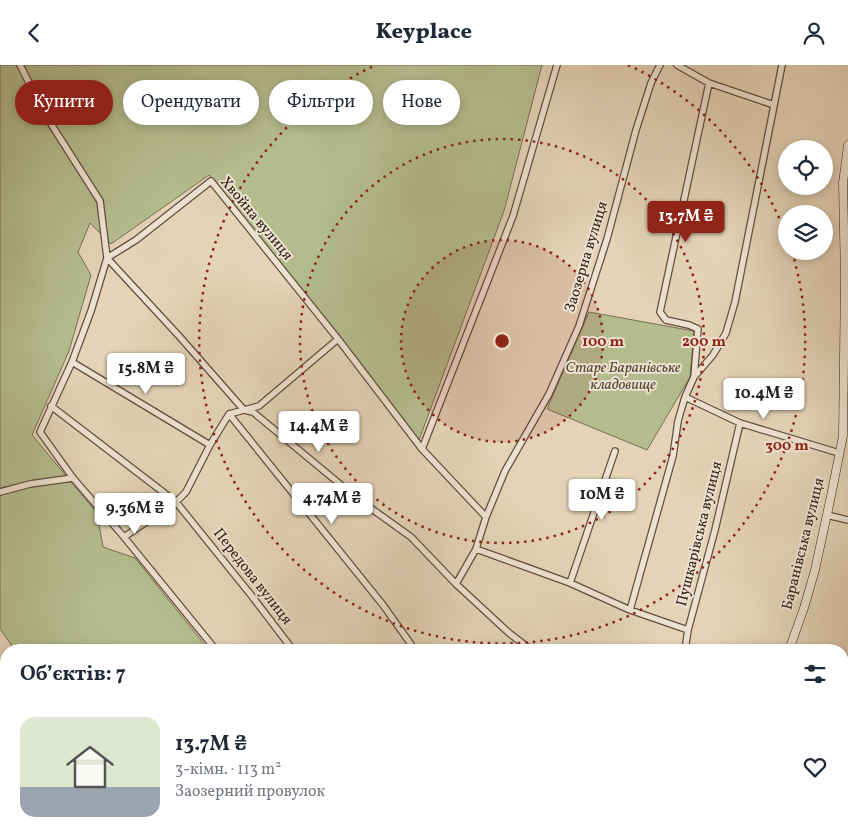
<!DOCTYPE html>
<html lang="uk">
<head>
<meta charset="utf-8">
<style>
  :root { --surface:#fff; --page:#f6f6f7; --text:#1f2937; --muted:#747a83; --accent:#8f2418 }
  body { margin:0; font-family:Vollkorn,serif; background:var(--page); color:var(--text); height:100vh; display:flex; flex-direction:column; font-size:19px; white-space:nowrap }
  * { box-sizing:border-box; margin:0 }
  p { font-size:16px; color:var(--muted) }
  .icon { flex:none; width:28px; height:28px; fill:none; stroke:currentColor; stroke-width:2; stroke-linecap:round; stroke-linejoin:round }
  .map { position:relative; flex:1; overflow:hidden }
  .side { position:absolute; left:0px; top:579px; width:849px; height:196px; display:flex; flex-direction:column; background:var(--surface); border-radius:20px 20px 0 0; box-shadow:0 2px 8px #0003 }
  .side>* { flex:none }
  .guide { position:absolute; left:15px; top:15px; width:500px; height:45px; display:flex; gap:10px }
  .tools { position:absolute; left:778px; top:75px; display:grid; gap:10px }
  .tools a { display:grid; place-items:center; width:55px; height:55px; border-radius:50%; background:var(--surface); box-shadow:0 2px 8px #0003; font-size:25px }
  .price { position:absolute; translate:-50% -42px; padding:0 11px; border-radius:5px; background:#fff; color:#222; font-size:16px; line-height:32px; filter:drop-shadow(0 1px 2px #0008) }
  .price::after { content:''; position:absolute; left:50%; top:30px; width:15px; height:11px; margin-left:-8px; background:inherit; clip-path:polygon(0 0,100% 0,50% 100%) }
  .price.active { background:var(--accent); color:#fff }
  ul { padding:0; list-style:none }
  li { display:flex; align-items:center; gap:15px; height:125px; padding:0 20px }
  li span { display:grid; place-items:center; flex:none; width:140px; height:100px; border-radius:15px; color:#555 }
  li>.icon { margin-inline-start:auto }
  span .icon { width:60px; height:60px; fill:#fffc; stroke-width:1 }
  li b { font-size:21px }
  h2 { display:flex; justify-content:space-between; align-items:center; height:60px; padding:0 20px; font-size:21px }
  .chip { padding:0 18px; border-radius:22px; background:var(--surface); box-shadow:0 2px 8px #0003; font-size:18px; line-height:45px }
  .chip.active { background:var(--accent); color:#fff }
  header { display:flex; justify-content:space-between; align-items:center; height:65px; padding:0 20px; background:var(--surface); font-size:22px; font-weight:800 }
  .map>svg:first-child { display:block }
</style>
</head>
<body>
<header><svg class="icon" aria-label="back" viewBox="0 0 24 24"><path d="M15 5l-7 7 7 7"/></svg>Keyplace<svg class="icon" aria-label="person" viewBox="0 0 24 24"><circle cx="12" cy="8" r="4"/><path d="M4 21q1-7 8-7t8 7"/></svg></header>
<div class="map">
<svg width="848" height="774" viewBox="0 0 848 774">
  <rect width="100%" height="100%" fill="#e4d3b7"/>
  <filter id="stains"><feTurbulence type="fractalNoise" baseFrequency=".004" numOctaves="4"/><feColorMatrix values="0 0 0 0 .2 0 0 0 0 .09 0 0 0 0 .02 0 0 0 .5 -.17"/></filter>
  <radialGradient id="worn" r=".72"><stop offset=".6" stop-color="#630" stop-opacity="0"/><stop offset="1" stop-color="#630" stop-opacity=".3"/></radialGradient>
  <path fill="#b4bc8e" stroke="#756f52" d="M0 0H542L504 146 419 375 343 275 209 110 111 179 90 158 78 187 91 210 69 286 32 370 97 448 103 482 135 493 209 585H15L0 564Z
    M589 247 694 266 690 312 647 385 547 344Z
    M6 653V769H236L229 774H0V656Z
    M299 769H354L358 774H292Z"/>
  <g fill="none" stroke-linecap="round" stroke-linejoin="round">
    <g stroke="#624e3f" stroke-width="8">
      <path id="minor" d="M20 0 46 51 100 136 107 193 179 271 244 345 253 347 358 434 411 472 456 519 509 568 531 585
        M677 0 709 18 774 40
        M72 297 210 380
        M694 312 698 264 689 260 666 255 660 247 709 18
        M685 332 740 358 839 388
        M51 341 176 437 251 530 293 585
        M229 349 383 540 415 585
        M422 384 513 151 557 0
        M0 427 30 419 73 413
        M827 450 848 455
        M124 472 176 437 186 427 210 380 229 349 259 341 338 274
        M476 484 570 518 630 545 688 565
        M570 518 615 386
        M456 519 476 484 486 452 505 406 549 329 579 261 607 174 636 65 651 18 660 0
        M630 545 673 391 678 356 685 332 694 312 713 290 726 268 735 237 782 0
        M216 585 124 472 73 413 40 367 72 297 91 246 107 193 136 175 211 116 338 274 422 384 486 452
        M685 585 688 565 715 465 740 358
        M360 769 364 774
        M437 769 442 774
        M564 769 569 774"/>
    </g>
    <g stroke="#362217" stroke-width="9">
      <path id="secondary" d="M789 585 804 543 815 505 831 431 843 371 845 213 843 118 848 80
        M783 769 784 774"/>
    </g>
    <use href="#minor" stroke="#ede2d0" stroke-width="5.5"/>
    <use href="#secondary" stroke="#ede2d0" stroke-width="8"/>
  </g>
  <circle cx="502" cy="276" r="101" fill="#8f2418" fill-opacity=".12"/>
  <g fill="none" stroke="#8f2418" stroke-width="2.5" stroke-dasharray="2.5 5">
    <circle cx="502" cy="276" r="101"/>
    <circle cx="502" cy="276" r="202"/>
    <path d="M628 0A303 303 0 0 1 786 170M792 187A303 303 0 1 1 376 0"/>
  </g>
  <g text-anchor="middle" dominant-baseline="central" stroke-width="4" stroke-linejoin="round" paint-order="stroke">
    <g font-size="15" fill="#362217" stroke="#ede2d0">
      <text transform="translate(256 154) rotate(50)">Хвойна вулиця</text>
      <text transform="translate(587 192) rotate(-73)">Заозерна вулиця</text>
      <text transform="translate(700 469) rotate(-76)">Пушкарівська вулиця</text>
      <text transform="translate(804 479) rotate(-76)">Баранівська вулиця</text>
      <text transform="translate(252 512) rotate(52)">Передова вулиця</text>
    </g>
    <g font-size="15" font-style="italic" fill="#564835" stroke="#ede2d0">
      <text x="623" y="303">Старе Баранівське<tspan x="623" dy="17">кладовище</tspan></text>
    </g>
  </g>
  <circle cx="502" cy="276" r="8" fill="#8f2418" stroke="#ede2d0" stroke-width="2.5"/>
  <g font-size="15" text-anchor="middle" font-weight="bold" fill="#8f2418" stroke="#ede2d0" stroke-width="4" stroke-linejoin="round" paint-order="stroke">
    <text x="603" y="281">100 m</text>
    <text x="704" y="281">200 m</text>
    <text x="787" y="385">300 m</text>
  </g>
  <rect width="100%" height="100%" filter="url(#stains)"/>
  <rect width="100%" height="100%" fill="url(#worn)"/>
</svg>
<div class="tools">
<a><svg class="icon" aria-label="locate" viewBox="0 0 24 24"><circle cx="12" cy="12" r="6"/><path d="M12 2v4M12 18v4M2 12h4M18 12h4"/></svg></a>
<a><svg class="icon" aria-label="layers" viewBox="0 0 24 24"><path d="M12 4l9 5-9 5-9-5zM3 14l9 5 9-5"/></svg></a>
</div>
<b class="price active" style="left:686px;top:178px">13.7M ₴</b>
<b class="price" style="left:146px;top:330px">15.8M ₴</b>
<b class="price" style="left:764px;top:355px">10.4M ₴</b>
<b class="price" style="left:319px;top:388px">14.4M ₴</b>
<b class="price" style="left:602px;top:456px">10M ₴</b>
<b class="price" style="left:332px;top:460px">4.74M ₴</b>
<b class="price" style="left:135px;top:470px">9.36M ₴</b>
<div class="guide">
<a class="chip active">Купити</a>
<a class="chip">Орендувати</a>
<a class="chip">Фільтри</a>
<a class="chip">Нове</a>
</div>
<section class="side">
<h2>Об’єктів: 7<svg class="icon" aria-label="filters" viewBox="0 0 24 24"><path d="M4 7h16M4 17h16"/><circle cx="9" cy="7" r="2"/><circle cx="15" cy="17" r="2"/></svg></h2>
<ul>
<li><span style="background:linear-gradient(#dfe7d0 70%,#9aa5b1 0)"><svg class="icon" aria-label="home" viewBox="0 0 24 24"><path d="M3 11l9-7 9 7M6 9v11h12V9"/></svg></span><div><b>13.7M ₴</b><p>3-кімн. · 113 m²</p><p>Заозерний провулок</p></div><svg class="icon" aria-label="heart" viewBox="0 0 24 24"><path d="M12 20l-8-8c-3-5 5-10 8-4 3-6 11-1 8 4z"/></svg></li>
</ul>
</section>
</div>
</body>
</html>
